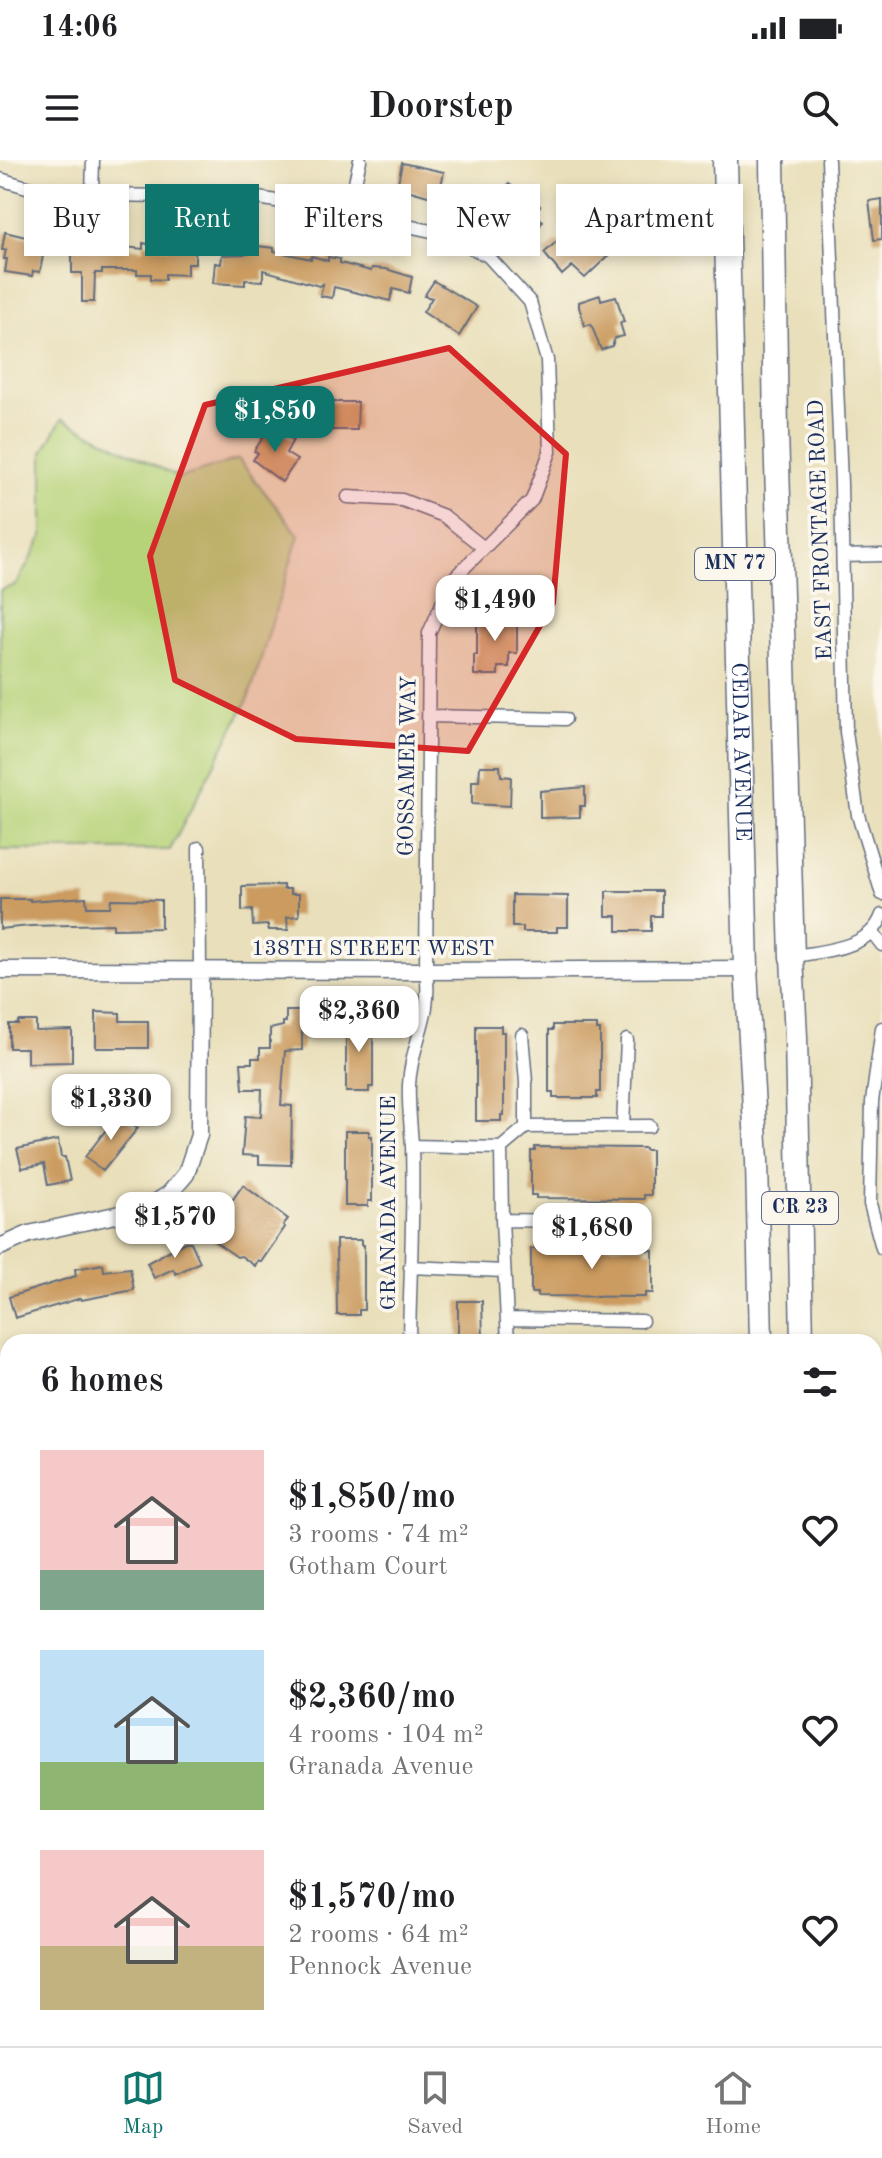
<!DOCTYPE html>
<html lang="en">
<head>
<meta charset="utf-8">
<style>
  :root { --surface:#fff; --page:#f2f2f2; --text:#202124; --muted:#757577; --line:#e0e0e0; --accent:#0f766e }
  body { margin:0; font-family:"Old Standard TT",serif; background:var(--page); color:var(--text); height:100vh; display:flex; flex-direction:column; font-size:30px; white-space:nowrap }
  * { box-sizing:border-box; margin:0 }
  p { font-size:26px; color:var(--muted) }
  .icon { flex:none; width:44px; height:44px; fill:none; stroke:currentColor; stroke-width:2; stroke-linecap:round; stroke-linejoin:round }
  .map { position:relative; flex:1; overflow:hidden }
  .side { position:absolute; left:0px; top:1174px; width:882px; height:712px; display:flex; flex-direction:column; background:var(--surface); border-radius:24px 24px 0 0; box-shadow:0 4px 12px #0003 }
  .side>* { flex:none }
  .banner { position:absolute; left:24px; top:24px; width:834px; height:72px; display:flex; gap:16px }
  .price { position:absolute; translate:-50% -68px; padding:0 18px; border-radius:16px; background:#fff; color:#222; font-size:26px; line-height:52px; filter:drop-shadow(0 2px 4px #0008) }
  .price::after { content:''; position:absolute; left:50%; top:48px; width:24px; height:18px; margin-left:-12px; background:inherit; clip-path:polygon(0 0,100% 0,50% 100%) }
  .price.current { background:var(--accent); color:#fff }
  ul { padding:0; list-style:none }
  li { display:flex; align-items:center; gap:24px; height:200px; padding:0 40px }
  li span { display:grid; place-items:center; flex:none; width:224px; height:160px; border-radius:0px; color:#555 }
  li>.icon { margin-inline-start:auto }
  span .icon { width:96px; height:96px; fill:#fffc; stroke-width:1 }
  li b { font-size:34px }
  h2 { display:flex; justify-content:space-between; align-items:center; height:96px; padding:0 40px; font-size:34px }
  .pill { padding:0 28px; border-radius:0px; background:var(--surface); box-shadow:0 4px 12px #0003; font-size:28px; line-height:72px }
  .pill.current { background:var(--accent); color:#fff }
  .status { display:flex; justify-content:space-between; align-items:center; height:56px; padding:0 40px; background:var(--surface); direction:ltr }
  .status svg { height:22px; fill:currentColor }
  header { display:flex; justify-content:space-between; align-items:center; height:104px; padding:0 40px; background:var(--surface); font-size:36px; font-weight:800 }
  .dock { display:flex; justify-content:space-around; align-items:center; height:112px; border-top:2px solid var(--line); background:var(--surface); font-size:22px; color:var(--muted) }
  .dock a { display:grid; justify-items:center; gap:4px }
  .dock .current { color:var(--accent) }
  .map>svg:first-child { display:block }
</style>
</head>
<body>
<div class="status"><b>14:06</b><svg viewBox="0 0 49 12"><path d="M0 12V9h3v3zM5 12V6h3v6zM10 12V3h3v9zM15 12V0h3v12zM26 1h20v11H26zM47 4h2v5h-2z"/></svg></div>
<header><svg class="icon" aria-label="menu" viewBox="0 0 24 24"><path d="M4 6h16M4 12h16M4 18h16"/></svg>Doorstep<svg class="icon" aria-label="search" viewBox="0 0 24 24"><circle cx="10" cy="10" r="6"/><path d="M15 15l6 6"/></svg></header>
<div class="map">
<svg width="882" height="1886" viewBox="0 0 882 1886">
  <rect width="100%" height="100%" fill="#fbf7ec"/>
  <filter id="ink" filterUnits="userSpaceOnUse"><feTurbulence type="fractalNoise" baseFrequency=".0125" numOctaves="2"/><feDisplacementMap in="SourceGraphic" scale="16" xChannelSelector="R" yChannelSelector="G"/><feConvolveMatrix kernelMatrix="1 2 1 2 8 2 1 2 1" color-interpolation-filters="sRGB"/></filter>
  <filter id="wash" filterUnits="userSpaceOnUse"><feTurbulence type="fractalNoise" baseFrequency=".006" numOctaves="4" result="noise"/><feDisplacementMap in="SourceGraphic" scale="32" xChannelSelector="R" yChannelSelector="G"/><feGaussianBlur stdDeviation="1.8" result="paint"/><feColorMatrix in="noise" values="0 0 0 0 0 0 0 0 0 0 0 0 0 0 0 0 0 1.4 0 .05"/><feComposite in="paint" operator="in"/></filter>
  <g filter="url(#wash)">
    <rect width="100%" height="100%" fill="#e9dfba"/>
    <path fill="#b7d379" stroke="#69816c" stroke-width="2" d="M62 259 180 318 238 299 299 375 249 537 170 690H0V430L16 425 43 376V292Z"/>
    <g id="blocks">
      <path fill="#cb9b61" d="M402 3 444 12 438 39 397 27Z
        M509 24 540 46 534 54 543 61 533 76 511 62 513 59 502 51 505 47 497 41Z
        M882 39V79L874 80 869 41Z
        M585 69 608 96 585 118 572 106 562 115 544 93 557 81 565 88Z
        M5 72 30 78 31 88 44 90 40 112 33 111 32 116 5 112 7 99H4L6 90H2Z
        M143 83 170 89V84L195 85V104H187V115L165 114V120L151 119V114H137V110H102V113H95L94 142H82V113H72V87L115 86 143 89Z
        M249 85 274 88V91L311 99 312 96 328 101V97L340 99V103L371 111 372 108 386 109 412 117 409 133 393 129 390 141 334 127 332 138 320 136 323 124 319 126 263 110V121L245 120V125L213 123 215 103 221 104 222 95 248 94Z
        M434 121 477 147 459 176 423 152 432 138 424 136Z
        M600 135 601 140 616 136 624 162 620 163 624 176 615 178 612 186 601 190 591 164 585 166 579 147V142Z
        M318 242H358L357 270H312V253H318Z
        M269 269 276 272 278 270 293 280 286 293 297 300 282 322 253 300 258 293 254 291Z
        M487 453H517V493H509V507H498V515H474V495H477V462H485Z
        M480 606H500L501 616 511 617 510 646 472 644V621H479Z
        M585 627V646H580V657L540 658V631Z
        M283 725V729H290V734H299V756L287 757 288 770H268V765L253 766 252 750 242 751V726Z
        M606 731H661V756H651V771H617V756H606Z
        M512 735 568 736V767H557V772H523V767H512Z
        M86 737 87 747H110L111 739 161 740V768L113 769V764L30 766 0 769V739H30V741Z
        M286 851H306V872H302V890L285 891 281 945 292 946 291 1005 259 1004V996L242 995 245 956 261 957 262 929H243L241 903H252V898H260V888H270V869L283 866V862H286Z
        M96 852 120 853V861H148V888H96Z
        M346 857H370V863H373V927H369V932H346Z
        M18 861H36V871L72 870V902L27 903V888H9V864H18Z
        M553 865H597V870H600V932H597V938H553V932H549V870H553Z
        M476 866H501V872H504V955H501V961H476Z
        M119 953 138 968 103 1011 85 997Z
        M345 971H369V976H372V1041H368V1046H345Z
        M58 980 61 997H65L70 1021 48 1025 44 1004 22 1008 17 989Z
        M535 987 645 988V990H651V1035H644V1039L536 1038V1035H531V991H535Z
        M243 1025 288 1059 283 1065 285 1067 261 1102 258 1100 255 1106 241 1096 237 1097 207 1076Z
        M336 1080H361V1085H364V1150H359V1155H337Z
        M185 1082H191L200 1102 176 1114 173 1109 154 1118 147 1103Z
        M537 1086H645V1090H653V1133H645V1137L537 1136V1133H531V1089H537Z
        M103 1104 104 1111 130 1108 134 1130 81 1140V1138L15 1158 9 1137 76 1116 75 1109Z
        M458 1141H482L483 1182H458Z"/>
    </g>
  </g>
  <g filter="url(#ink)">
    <use href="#blocks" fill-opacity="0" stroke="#636d7e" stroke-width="2"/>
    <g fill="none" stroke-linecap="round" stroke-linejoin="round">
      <g stroke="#636d7e" stroke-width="15">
        <path id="minor" d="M828 0 841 324 846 572 858 655 882 734
          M0 19 30 28 92 35 252 37 348 53 445 74 488 96 530 142 547 200 550 292 532 340 453 419 429 473 426 811C433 858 411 881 409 925 408 945 411 966 412 986 414 1051 410 1117 409 1182
          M92 35 93 0
          M348 53 360 0
          M348 337 402 340 444 356 484 388
          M843 396 882 395
          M429 556 565 559
          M199 688 200 811
          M872 772 882 785
          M792 797C823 790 870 790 882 755
          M882 868 872 942 870 1044 882 1088
          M623 965 627 880
          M526 967 650 966
          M412 986 501 988
          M502 1060 635 1062
          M410 1107 504 1111
          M508 1159 642 1161
          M508 1182 502 1060 501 988 526 967V922L522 875
          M0 1397H8
          M432 1878 437 1886"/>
      </g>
      <g stroke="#636d7e" stroke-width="19">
        <path id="tertiary" d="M0 810 426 811 746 809
          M0 1087 29 1074 147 1048 169 1034 186 1014 199 975 200 811
          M874 1771H882
          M0 1788H8
          M874 1805H882"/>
      </g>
      <g stroke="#636d7e" stroke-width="25">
        <path id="trunk" d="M792 797 796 877 802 1182
          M746 809 757 1001 761 1182
          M807 1878V1886
          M761 1886V1878"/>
      </g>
      <g stroke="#636d7e" stroke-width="27">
        <g id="motorway">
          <path id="s1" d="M725 0 746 809"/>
          <path d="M772 0 776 272 792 797"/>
        </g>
      </g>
      <use href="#minor" stroke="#fff" stroke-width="12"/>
      <use href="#tertiary" stroke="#fff" stroke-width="16"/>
      <use href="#trunk" stroke="#fff" stroke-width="22"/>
      <use href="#motorway" stroke="#fff" stroke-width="24"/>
    </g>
  </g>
  <path fill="#d62828" fill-opacity="0.2" stroke="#d62828" stroke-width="6" stroke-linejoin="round" d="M449 188 566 294 553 443 468 591 296 579 175 520 150 396 205 245Z"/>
  <g text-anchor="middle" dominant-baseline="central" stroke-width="7" stroke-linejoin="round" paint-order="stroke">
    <g fill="#fbf7ec" stroke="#5e6b89" stroke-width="2">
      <rect x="695" y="388" width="80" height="32" rx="6"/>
      <rect x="762" y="1032" width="76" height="32" rx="6"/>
    </g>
    <g font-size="20" font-weight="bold" fill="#1b2f5e">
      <text x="735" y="404">MN 77</text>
      <text x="800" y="1048">CR 23</text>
    </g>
    <g font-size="22" fill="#1b2f5e" stroke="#fbf7ec">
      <text transform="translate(821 370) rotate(-92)">EAST FRONTAGE ROAD</text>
      <text stroke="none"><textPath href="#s1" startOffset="592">CEDAR AVENUE</textPath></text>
      <text transform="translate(408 606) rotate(-89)">GOSSAMER WAY</text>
      <text x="373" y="789">138TH STREET WEST</text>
      <text transform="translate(389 1043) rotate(-90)">GRANADA AVENUE</text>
    </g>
  </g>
</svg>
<b class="price current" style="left:275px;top:294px">$1,850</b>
<b class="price" style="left:495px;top:483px">$1,490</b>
<b class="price" style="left:359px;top:894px">$2,360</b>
<b class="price" style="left:111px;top:982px">$1,330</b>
<b class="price" style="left:175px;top:1100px">$1,570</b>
<b class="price" style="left:592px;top:1111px">$1,680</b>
<div class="banner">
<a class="pill">Buy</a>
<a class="pill current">Rent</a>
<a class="pill">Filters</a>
<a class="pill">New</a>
<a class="pill">Apartment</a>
</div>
<section class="side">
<h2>6 homes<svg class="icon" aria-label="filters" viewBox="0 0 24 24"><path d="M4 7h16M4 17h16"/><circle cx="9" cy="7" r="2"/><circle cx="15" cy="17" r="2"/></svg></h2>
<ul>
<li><span style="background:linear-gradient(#f6c9c9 75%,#7fa58c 0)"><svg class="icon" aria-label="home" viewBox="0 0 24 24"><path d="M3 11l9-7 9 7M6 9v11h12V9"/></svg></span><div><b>$1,850/mo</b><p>3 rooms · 74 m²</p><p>Gotham Court</p></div><svg class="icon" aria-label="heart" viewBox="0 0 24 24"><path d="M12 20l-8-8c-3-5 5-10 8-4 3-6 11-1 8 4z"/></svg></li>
<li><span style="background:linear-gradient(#bfe0f5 70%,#8fb573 0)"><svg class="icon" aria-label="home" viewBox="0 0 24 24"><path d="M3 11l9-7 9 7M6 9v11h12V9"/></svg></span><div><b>$2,360/mo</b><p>4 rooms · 104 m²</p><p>Granada Avenue</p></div><svg class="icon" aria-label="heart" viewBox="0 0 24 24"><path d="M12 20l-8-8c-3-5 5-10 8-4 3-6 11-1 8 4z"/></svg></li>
<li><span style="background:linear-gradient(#f6c9c9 60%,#c2b280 0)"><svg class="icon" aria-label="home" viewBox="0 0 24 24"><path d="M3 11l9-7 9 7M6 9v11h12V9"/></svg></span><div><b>$1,570/mo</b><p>2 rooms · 64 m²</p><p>Pennock Avenue</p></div><svg class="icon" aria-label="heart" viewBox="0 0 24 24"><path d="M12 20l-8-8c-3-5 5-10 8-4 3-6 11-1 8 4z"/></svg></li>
</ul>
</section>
</div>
<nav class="dock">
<a class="current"><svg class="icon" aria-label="map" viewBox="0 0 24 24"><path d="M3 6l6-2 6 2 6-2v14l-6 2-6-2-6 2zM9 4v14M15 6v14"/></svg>Map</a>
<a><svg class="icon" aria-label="saved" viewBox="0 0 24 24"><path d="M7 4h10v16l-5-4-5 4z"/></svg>Saved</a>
<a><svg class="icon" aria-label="home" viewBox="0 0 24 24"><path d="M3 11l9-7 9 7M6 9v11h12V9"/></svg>Home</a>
</nav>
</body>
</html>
